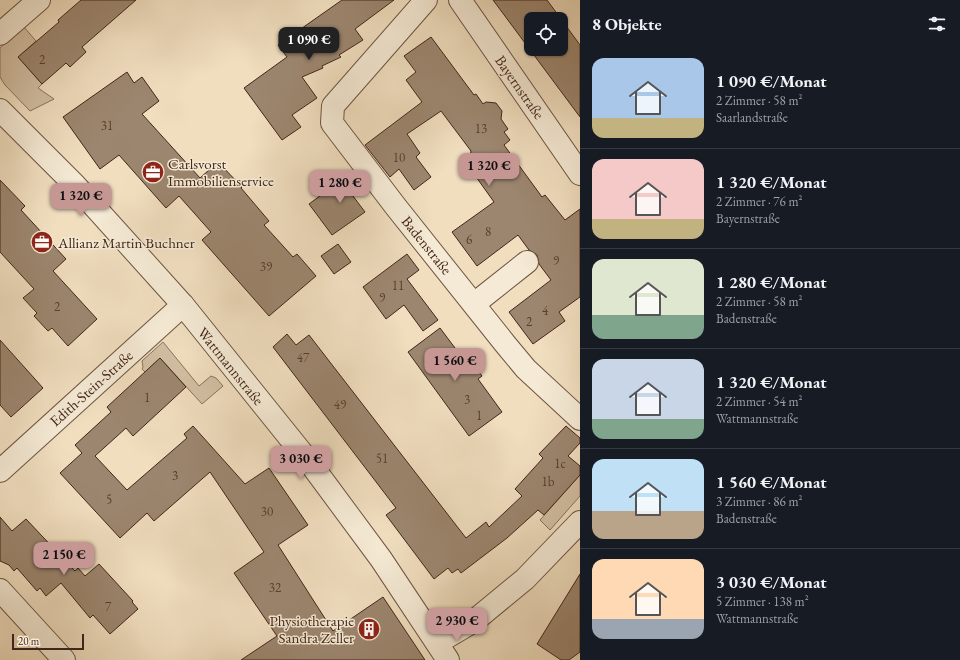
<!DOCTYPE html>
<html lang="de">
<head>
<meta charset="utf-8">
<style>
  :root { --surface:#171b24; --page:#242831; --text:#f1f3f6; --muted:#9ea1a6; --line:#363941; --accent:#c59692 }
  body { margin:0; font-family:"EB Garamond",serif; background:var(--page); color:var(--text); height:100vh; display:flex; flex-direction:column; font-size:15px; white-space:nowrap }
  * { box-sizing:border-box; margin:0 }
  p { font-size:13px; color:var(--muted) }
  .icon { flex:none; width:22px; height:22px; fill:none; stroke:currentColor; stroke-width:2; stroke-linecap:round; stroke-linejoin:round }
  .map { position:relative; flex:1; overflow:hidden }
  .sheet { display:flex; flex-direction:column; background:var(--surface); width:380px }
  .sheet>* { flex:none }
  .tools { position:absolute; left:524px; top:12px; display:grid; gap:8px }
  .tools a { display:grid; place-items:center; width:44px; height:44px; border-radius:8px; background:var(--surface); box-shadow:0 1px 3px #0004; font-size:20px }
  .scale { position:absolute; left:12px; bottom:10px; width:72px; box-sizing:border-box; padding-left:4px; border:2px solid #422619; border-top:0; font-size:11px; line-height:14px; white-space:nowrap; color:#422619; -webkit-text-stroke:3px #f5ead5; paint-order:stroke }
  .price { position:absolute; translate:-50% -34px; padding:0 9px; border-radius:8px; background:var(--accent); color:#111; font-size:13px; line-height:26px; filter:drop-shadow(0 1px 2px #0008) }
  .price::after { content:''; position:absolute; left:50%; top:24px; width:12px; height:9px; margin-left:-6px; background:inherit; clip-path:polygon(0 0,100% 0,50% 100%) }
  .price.on { background:#222; color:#fff }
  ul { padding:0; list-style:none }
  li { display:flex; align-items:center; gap:12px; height:100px; padding:0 12px }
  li+li { border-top:1px solid var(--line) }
  li span { display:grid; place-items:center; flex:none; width:112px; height:80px; border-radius:12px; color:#555 }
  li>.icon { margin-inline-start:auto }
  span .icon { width:48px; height:48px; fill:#fffc; stroke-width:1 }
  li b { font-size:17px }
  h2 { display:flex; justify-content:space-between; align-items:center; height:48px; padding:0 12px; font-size:17px }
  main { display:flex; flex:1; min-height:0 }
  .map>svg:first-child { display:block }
</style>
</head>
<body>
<main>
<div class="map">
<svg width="580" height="660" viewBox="0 0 580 660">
  <rect width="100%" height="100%" fill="#f0debf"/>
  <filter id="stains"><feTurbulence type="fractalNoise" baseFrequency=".005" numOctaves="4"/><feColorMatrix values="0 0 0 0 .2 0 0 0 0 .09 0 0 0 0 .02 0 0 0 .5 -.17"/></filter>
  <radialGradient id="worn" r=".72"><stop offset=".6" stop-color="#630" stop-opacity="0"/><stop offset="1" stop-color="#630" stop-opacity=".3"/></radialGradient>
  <path fill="#d2bfa3" stroke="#8a725e" d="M23 26 36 41 18 57 42 84 38 88 54 99 30 111 5 85 0 77V48Z
    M163 342 199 386 211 376 216 378 223 386 202 404 160 358 145 372 142 369 143 367 142 361Z
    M580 475V496L550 530 540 520Z"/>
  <path fill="#9c866f" stroke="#422619" d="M81 0H136L82 47 86 52 70 67 66 63 42 84 18 57 59 22 58 20Z
    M342 0H394L355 29 363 40 339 55 341 57 322 66 323 68 302 77 317 98 292 115 301 127 282 140 244 88 287 57 278 45Z
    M493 0H547L561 19H531V49H561V19L580 45V117Z
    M431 37 474 95 476 94 483 104 486 102 496 103 502 111 501 119 508 129 504 132 510 140 504 145 542 197 545 195 565 220 580 209V297L559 312 565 321 533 344 509 312 551 280 539 264 537 255 529 250 518 235 477 266 452 232 494 202 469 167 471 151 441 111 407 134 420 153 416 157 431 177 414 190 399 169 390 177 365 145 422 102 406 80 416 72 404 56Z
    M127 72 134 83 142 77 159 101 142 114 200 178 218 162 242 187 241 188 269 221 264 225 293 257 297 254 316 276 269 316 202 240 211 232 179 196 166 208 119 155 100 169 63 117Z
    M352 170 365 187 353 196 365 212 332 235 309 204 344 178 343 177Z
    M0 180 25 206 21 210 66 259 53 271 97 319 68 346 52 328 48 331 34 316 37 313 23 298 34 289 0 252Z
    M338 244 351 262 334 274 321 256Z
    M407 254 419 270 407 279 438 320 423 331 404 305 386 319 363 287Z
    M440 328 464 360 468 357 482 376 478 379 502 412 469 436 408 352Z
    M287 334 296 345 309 335 466 538 486 522 489 527 522 496 515 489 543 458 539 454 566 426 580 438V443L568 456 580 466V475L544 515 538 510 507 538 461 573 458 569 452 573 448 568 434 579 386 515 396 508 273 347Z
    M0 340 43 388 11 417 0 405Z
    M160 358 186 387 133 436 126 428 95 456 127 490 187 438 184 434 193 426 245 484 269 468 308 525 278 545 333 631 383 597 425 660H241L277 636 234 573 264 552 210 472 154 521 147 513 120 538 60 473 82 453 75 445 111 412 107 407Z
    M0 517 12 531 26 519 75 571 78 568 85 576 99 564 133 601 132 602 138 609 110 634 93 615 90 618 61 583 46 596 40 588 37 591 17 568 14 571 9 565 0 561Z
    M580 574V652L569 660H561L537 644Z"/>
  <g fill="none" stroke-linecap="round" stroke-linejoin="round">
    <g stroke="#6e5442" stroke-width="24">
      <path id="minor" d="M426 0 333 106 332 123 396 207 506 345 526 369 580 419
        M460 0 580 174
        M0 34 39 0
        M474 304 527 262
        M0 471 183 305
        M0 590 64 660"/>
    </g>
    <g stroke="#6e5442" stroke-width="24">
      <path id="tertiary" d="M0 110 75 185 183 305 310 463 381 559 448 660
        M437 643 474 621 525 579 580 522"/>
    </g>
    <use href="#minor" stroke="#f5ead5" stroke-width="22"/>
    <use href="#tertiary" stroke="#f5ead5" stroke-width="22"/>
  </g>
  <defs>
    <g id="office-disc" transform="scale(1.15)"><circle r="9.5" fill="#8f2418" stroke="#f5ead5"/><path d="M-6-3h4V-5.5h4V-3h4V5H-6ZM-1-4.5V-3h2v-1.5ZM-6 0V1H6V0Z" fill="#fff"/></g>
    <g id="building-disc" transform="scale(1.15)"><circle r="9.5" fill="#8f2418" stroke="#f5ead5"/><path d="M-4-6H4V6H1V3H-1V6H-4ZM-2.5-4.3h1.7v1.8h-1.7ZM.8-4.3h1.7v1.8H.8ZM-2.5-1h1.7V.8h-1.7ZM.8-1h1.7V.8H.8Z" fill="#fff"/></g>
  </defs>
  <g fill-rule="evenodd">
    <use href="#office-disc" x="153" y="172"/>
    <use href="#office-disc" x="42" y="242"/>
    <use href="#building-disc" x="369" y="629"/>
  </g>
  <g text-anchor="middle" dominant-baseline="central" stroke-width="3" stroke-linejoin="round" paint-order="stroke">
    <g font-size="13" fill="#583e2e">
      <text x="42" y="59">2</text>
      <text x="107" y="125">31</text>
      <text x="481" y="128">13</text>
      <text x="399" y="157">10</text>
      <text x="488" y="231">8</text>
      <text x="469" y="239">6</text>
      <text x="556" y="260">9</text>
      <text x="266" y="266">39</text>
      <text x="398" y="285">11</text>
      <text x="382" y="297">9</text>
      <text x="57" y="306">2</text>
      <text x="545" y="310">4</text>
      <text x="529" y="321">2</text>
      <text x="303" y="357">47</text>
      <text x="147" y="397">1</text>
      <text x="467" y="399">3</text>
      <text x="340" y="404">49</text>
      <text x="479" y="415">1</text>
      <text x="382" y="458">51</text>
      <text x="560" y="463">1c</text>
      <text x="175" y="475">3</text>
      <text x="548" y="481">1b</text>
      <text x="109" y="499">5</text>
      <text x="267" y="511">30</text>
      <text x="275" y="587">32</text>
      <text x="108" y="606">7</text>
    </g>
    <g font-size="15" fill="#422619" stroke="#f5ead5">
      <text transform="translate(520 87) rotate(55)">Bayernstraße</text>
      <text transform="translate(427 245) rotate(51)">Badenstraße</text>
      <text transform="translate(231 366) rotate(51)">Wattmannstraße</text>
      <text transform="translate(91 388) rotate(-42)">Edith-Stein-Straße</text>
    </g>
    <g font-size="15" fill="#422619" stroke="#f5ead5" text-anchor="start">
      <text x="168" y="163">Carlsvorst<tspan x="168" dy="17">Immobilienservice</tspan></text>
      <text x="58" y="242">Allianz Martin Buchner</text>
      <text x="354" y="620" text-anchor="end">Physiotherapie<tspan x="354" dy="17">Sandra Zeller</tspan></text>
    </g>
  </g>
  <rect width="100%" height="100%" filter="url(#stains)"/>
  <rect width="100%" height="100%" fill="url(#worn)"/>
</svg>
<div class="tools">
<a><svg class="icon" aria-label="locate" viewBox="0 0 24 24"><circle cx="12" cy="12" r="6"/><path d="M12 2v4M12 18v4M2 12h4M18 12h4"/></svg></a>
</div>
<div class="scale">20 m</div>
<b class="price on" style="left:309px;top:61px">1 090 €</b>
<b class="price" style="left:489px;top:187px">1 320 €</b>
<b class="price" style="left:340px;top:204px">1 280 €</b>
<b class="price" style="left:81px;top:217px">1 320 €</b>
<b class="price" style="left:455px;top:382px">1 560 €</b>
<b class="price" style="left:301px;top:480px">3 030 €</b>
<b class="price" style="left:64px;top:576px">2 150 €</b>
<b class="price" style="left:457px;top:642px">2 930 €</b>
</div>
<section class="sheet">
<h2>8 Objekte<svg class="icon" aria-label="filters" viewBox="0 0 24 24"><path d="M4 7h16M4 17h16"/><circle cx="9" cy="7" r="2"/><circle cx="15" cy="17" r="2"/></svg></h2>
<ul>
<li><span style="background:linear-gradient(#a9c7e8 75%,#c2b280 0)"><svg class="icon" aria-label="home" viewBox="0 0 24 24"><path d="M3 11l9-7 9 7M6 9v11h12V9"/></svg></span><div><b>1 090 €/Monat</b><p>2 Zimmer · 58 m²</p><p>Saarlandstraße</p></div></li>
<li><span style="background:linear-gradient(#f6c9c9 75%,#c2b280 0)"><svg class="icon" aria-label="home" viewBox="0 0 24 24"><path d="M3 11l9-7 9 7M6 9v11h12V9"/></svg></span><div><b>1 320 €/Monat</b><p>2 Zimmer · 76 m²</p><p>Bayernstraße</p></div></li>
<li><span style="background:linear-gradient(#dfe7d0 70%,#7fa58c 0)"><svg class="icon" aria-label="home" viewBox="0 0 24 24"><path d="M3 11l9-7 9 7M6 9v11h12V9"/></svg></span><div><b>1 280 €/Monat</b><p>2 Zimmer · 58 m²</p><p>Badenstraße</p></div></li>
<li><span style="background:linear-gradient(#c9d6e8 75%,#7fa58c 0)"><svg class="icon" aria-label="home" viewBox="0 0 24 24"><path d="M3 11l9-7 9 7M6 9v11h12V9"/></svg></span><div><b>1 320 €/Monat</b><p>2 Zimmer · 54 m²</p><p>Wattmannstraße</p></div></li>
<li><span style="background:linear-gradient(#bfe0f5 65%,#b9a48a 0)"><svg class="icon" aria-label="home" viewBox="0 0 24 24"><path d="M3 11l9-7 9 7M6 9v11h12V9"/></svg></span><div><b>1 560 €/Monat</b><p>3 Zimmer · 86 m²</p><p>Badenstraße</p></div></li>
<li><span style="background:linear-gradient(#ffd9b3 75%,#9aa5b1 0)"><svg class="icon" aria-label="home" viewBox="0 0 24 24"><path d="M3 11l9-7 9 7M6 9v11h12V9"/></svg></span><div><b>3 030 €/Monat</b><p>5 Zimmer · 138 m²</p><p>Wattmannstraße</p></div></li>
</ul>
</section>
</main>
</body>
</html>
